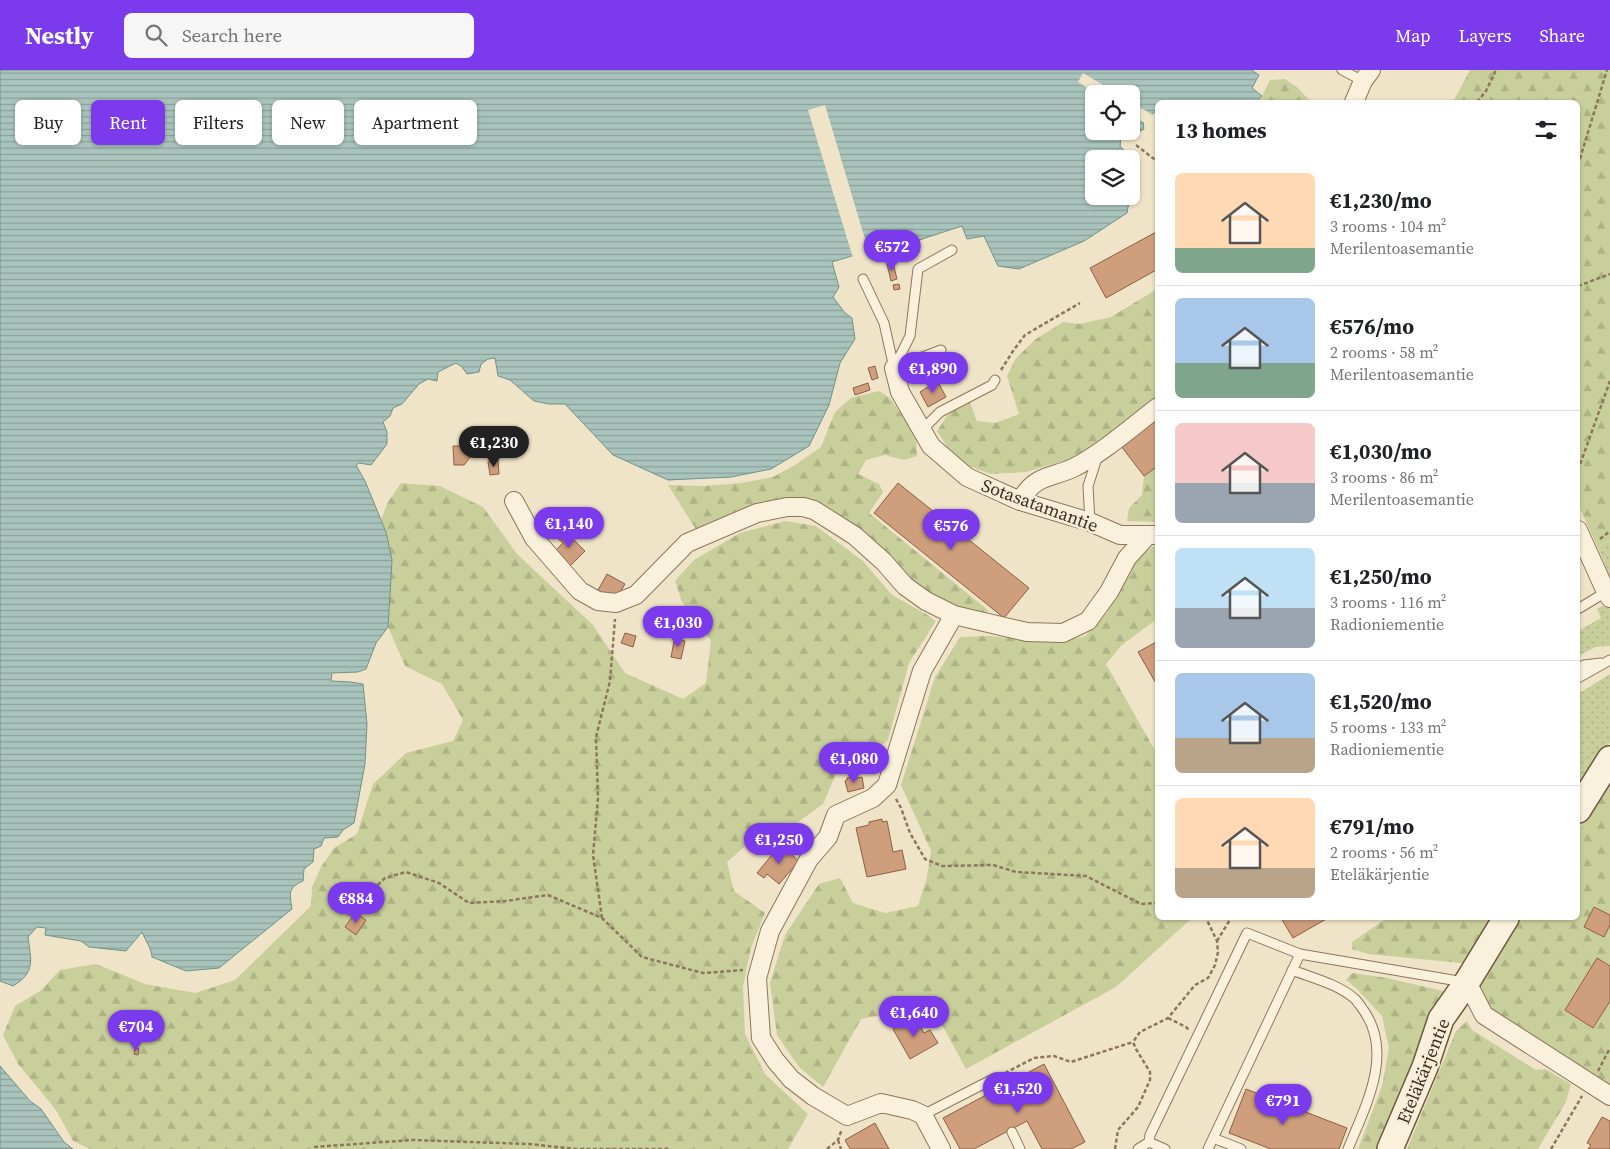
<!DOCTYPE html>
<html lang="en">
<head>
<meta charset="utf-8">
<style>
  :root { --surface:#fff; --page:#f6f6f6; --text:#202124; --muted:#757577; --line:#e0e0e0; --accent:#7c3aed }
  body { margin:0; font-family:"Source Serif 4",serif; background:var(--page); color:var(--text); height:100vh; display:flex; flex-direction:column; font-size:19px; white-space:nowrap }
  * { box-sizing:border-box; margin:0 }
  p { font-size:16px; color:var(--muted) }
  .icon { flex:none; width:28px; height:28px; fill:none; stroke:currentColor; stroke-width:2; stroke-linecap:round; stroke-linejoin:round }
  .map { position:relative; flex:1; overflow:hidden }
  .panel { position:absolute; left:1155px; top:30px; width:425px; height:820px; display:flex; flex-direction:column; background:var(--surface); border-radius:8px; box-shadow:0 1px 4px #0004 }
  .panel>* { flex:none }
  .hud { position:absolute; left:15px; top:30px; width:475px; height:45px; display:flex; gap:10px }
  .fabs { position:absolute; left:1085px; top:15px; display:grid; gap:10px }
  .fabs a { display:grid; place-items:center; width:55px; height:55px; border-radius:8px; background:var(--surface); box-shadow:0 1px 4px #0004; font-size:25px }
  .price { position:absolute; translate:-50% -42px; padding:0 11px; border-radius:18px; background:var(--accent); color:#fff; font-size:16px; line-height:32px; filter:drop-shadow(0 1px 2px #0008) }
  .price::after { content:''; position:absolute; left:50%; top:30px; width:15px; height:11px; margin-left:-8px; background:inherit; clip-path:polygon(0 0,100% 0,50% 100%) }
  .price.active { background:#222; color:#fff }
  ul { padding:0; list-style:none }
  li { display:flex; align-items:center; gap:15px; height:125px; padding:0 20px }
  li+li { border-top:1px solid var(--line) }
  li span { display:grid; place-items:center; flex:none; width:140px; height:100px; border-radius:8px; color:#555 }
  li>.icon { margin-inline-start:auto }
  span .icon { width:60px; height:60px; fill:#fffc; stroke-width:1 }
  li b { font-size:21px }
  h2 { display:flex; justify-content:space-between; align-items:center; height:60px; padding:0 20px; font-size:21px }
  .tag { padding:0 18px; border-radius:8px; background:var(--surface); box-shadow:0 1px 4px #0004; font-size:18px; line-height:45px }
  .tag.active { background:var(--accent); color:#fff }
  header { display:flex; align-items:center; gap:30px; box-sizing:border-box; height:70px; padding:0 25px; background:var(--accent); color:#fff }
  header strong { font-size:24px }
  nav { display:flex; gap:28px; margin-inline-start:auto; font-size:18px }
  .search { width:350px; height:45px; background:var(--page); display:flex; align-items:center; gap:12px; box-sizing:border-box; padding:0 18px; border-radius:8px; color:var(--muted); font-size:19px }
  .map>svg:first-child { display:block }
</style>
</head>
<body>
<header>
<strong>Nestly</strong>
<div class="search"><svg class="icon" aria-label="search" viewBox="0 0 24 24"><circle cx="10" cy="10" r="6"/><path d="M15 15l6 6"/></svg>Search here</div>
<nav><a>Map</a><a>Layers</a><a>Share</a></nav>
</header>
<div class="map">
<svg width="1610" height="1079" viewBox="0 0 1610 1079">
  <defs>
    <pattern id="grass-dots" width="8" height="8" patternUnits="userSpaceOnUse" patternTransform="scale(1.25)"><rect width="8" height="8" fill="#c9cf9b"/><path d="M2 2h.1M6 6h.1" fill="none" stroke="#aeb285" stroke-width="1.8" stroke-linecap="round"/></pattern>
    <pattern id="forest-firs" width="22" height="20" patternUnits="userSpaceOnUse" patternTransform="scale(1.25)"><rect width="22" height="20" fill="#c9cf9b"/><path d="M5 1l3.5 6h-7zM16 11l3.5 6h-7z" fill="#aeb285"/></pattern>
    <pattern id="water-rules" width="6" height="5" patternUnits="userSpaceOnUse" patternTransform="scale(1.25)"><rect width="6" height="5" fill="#a9c4bc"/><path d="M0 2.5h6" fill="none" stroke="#8ba098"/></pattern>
  </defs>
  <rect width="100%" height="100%" fill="#f0e4c8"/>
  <path fill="url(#grass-dots)" d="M1610 470V506L1598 478Z
    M1602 536H1606L1610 537V576L1596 577 1578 586V561L1601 548 1597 539Z
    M1610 604V672L1586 714 1578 710V624Z"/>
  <path fill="url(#forest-firs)" d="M1470 0H1610V470L1598 478 1578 434V32H1453Z
    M1285 9 1297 17 1311 32H1259L1270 10Z
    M1157 219V328L1108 365 1074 388 1026 402 991 404 968 396 950 381 937 361 949 343 970 332 977 351 995 353 1019 344 1007 306 1016 288 1036 269 1063 252 1080 254 1111 247Z
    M879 321 890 328 916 366 917 386 904 390 885 385 866 390 858 404 879 414 883 422 869 443 989 541 977 544 947 536 918 519 851 455 757 434 715 451 697 461 668 415 704 416 741 413 773 407 795 395 821 377 835 342 851 328Z
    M1157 396V452L1127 451 1129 438 1142 425 1144 406Z
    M401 413 440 416 483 437 517 484 593 555 625 603 683 629 706 613 711 570 682 532 675 511 694 490 740 463 785 451 816 456 863 491 892 525 926 544 936 551 909 593 888 670 874 682 845 683 823 734 790 758 755 768 727 792 734 821 765 843 751 878 743 916 745 964 765 1004 808 1044 788 1079H90L73 1071 56 1040 18 994 3 965 15 936 40 921 60 900 96 894 145 914 195 923 235 910 311 836 312 817 321 797 334 778 357 764 373 714 406 683 453 671 463 650 442 614 405 596 388 557 392 490 386 462 381 450 388 432Z
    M1157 474V549L1122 575 1106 594 1157 684 1158 848H1192L1116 917 966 999 932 936 861 949 823 1017 799 997 777 965 770 913 785 865 819 814 840 808 853 833 885 843 918 836 927 807 931 781 901 715 935 607 960 567 988 566 1060 572 1085 566 1107 543 1119 518 1141 485Z
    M1610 710V1015L1493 941C1488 935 1479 925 1479 917 1477 903 1511 861 1520 848H1578V760Z
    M1387 848H1498L1470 892 1461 893 1368 884 1352 879V872Z
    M1352 903 1387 908 1447 922 1379 1079H1358L1382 1016 1389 978 1382 946 1357 919 1346 910Z
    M1467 951 1472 960 1536 1000 1545 999 1571 1014 1566 1032 1538 1079H1407L1456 961Z"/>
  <path fill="url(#water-rules)" stroke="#6f938a" d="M0 0H1252L1259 5 1252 18 1262 26 1256 32H1158L1157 41H1156L1143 52 1144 59 1137 63 1131 61V24H1094V61H1128L1121 67 1120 76 1137 94 1131 121V89H1094V126H1130L1127 143 1084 171 1019 199 998 196 984 166 967 169 962 156 870 186 868 181 832 192 839 217 833 227 845 243 852 248 855 269 840 293 829 335 809 376 771 399 731 407 668 410 613 385 565 334H549L534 331 510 310 498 306 495 288 488 289 481 294 479 302 467 304 462 297 456 293 438 302 437 311 428 309 419 314 402 334 393 338 390 346 383 352 387 362V374L371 395 359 393 356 395 365 411 386 462 392 490 388 557 376 573 366 599 358 602 332 603 331 611 350 612 363 614 367 654 365 694 354 753 343 760 338 767 324 768 321 776 314 779 313 792 304 799 303 811C287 818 290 824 292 839L219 898 186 901 152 887C151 877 146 872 142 862L126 881 89 877 81 871 45 865 46 858 37 857 28 867C31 890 36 902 13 916L0 911Z
    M0 996 30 1031 41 1039 64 1072 73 1079H0Z"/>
  <path fill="#f0e4c8" d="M1083 3 1118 24H1097L1078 12Z
    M1131 32 1151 44 1154 46 1146 53 1143 52 1131 45Z
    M825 35 870 186 871 188H868L867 184 853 188 808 40Z"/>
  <path fill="#cf9f7d" stroke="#8d5f41" d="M1158 161V199L1106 228 1090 198Z
    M893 193 897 209 891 211 887 194Z
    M899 214 900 219 894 220 893 215Z
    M875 296 878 308 872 310 868 298Z
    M938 312 946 327 928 337 920 322 931 315 932 316Z
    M868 313 870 320 855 325 853 318Z
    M1158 348V396L1144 406 1121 376Z
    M468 372H480V375L464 395H454L453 376H468Z
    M498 390 499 404 490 405 488 392Z
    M898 413 1029 518 1004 548 874 443Z
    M560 461 567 468 570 466 585 481 570 496 555 481 563 473 555 466Z
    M607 504 625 514 615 531 597 522Z
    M659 538 679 543 674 562 654 558Z
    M625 563 636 566 633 577 621 573Z
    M675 566 682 568 681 570 685 571 681 589 671 587Z
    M1158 571V617L1138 582Z
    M852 707 853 709 862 707 864 718 848 722 845 711 847 710V708Z
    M882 749V752L887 751 893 782 902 780 906 799 867 807 856 758 869 755V752Z
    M780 775 799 791 779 814 767 804 764 808 757 803Z
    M1594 837 1610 845V855L1604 867 1584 857Z
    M355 843 366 850 356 865 345 857Z
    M1281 848H1328L1293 868Z
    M1597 888 1610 896V931L1593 958 1565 940Z
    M914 946 924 963 930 960 938 973 910 989 893 959Z
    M135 978 139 979 138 985 134 984Z
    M1044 994 1085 1072 1071 1079H1042L1027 1051 974 1079H960L943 1048Z
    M1246 1019 1347 1058 1339 1079H1271L1229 1063Z
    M1602 1047 1610 1051V1079H1588L1591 1075 1587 1073Z
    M875 1053 889 1079H850L845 1070Z"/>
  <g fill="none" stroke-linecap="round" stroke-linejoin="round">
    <g stroke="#8d765c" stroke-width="11">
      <path id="lane" d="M1342 0 1363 11
        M863 209 884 253 894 298
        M894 298 910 266 918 199 952 180
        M894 298 941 280
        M922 360 940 342 992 315 995 310
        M1090 452 1088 416 1098 385
        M1578 539 1606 522
        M1578 599 1584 595 1601 593
        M1578 608 1610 590
        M1292 900C1313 908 1338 914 1355 929 1358 932 1361 937 1364 941 1394 984 1365 1037 1348 1079
        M923 1045 995 1008
        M1012 1062 1020 1079
        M1213 1068 1241 1079
        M1138 1079 1149 1072
        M1165 1079 1149 1072 1150 1065 1247 863 1300 884 1464 912
        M1208 1079 1300 884"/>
    </g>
    <g stroke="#8d765c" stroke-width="20">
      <path id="street" d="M1354 32 1363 11 1371 0
        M894 298 900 322 931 376 967 407 1020 431 1090 452 1120 465H1155
        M514 431 534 468 580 521 598 531 616 533 636 525 687 473 757 443 787 437H803L814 440 855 466 884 492 905 516 926 531 954 545 1027 562 1063 563 1088 551 1109 522 1127 488 1148 465
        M1020 431C1036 404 1049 409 1073 398 1100 385 1133 356 1158 337
        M1578 460 1606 522 1610 528
        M1467 912 1484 945 1610 1026
        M941 1079 923 1045 912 1040 881 1033 847 1046 813 1026 791 1009 775 990 761 968 757 908 770 861 809 789 828 767 836 745 873 728 887 715 922 601 954 545"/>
    </g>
    <g stroke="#6f573f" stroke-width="28">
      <path id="secondary" d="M1578 740 1610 689
        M1390 1079 1425 997 1441 949 1467 912 1506 848"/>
    </g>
    <path stroke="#8d765c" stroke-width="2.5" stroke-dasharray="4 2.5" stroke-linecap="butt" d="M1477 32 1486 21 1496 0
      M1136 75 1158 92
      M1578 95 1607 0
      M1578 216 1610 204
      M1001 300 1013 281 1025 265 1080 233
      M1578 400 1610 311
      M1600 469 1610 461
      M896 729 901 738 910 763 925 789 942 796 993 795 1016 802 1086 806 1141 834 1158 833
      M359 833 385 808 406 802 439 813 469 833 505 831 548 825 602 848 642 887 703 903 743 900
      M602 848 593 785 598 728 596 667 610 611 615 549
      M1217 871 1231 848
      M1168 948 1186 957 1189 960
      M1598 1001 1610 978
      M1005 1003 1034 988 1054 986 1071 992 1133 972
      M838 1070 841 1079
      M314 1077 412 1070 529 1074 576 1079H670
      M827 1079 838 1070 842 1059
      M1115 1079 1118 1060 1138 1037 1150 1010V1002L1136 979 1133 972 1140 962 1168 948 1195 915 1208 908 1215 895 1218 882 1217 871 1206 848
      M1551 1079 1582 1026"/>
    <use href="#lane" stroke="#faf1dc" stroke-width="9"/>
    <use href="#street" stroke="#faf1dc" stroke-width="18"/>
    <use href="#secondary" stroke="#faf1dc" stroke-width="25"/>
  </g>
  <g text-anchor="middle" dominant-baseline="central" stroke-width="5" stroke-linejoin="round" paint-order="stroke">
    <g font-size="18" fill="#3d2e20" stroke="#f7eed8">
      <text transform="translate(1040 435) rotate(20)">Sotasatamantie</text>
      <text transform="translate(1423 1001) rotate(-68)">Eteläkärjentie</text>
    </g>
  </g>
</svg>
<div class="fabs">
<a><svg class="icon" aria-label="locate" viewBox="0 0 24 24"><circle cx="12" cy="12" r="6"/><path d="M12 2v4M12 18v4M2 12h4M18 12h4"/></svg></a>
<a><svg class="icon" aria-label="layers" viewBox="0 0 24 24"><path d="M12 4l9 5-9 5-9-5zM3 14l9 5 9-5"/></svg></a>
</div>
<b class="price" style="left:892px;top:202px">€572</b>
<b class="price" style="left:933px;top:324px">€1,890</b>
<b class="price active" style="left:494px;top:398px">€1,230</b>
<b class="price" style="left:569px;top:479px">€1,140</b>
<b class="price" style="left:951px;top:481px">€576</b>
<b class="price" style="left:678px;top:578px">€1,030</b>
<b class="price" style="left:854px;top:714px">€1,080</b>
<b class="price" style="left:779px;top:795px">€1,250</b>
<b class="price" style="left:356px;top:854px">€884</b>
<b class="price" style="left:914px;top:968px">€1,640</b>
<b class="price" style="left:136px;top:982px">€704</b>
<b class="price" style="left:1018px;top:1044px">€1,520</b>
<b class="price" style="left:1283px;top:1056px">€791</b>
<div class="hud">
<a class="tag">Buy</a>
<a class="tag active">Rent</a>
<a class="tag">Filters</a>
<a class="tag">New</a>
<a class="tag">Apartment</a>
</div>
<section class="panel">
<h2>13 homes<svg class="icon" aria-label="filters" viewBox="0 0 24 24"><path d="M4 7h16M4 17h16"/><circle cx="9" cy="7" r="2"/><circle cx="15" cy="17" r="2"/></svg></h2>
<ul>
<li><span style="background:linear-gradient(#ffd9b3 75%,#7fa58c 0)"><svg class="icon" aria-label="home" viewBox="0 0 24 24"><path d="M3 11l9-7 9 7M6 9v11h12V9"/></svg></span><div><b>€1,230/mo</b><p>3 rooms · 104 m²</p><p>Merilentoasemantie</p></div></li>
<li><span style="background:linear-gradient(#a9c7e8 65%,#7fa58c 0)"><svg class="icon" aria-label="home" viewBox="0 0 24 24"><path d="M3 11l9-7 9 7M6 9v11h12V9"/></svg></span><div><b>€576/mo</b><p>2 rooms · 58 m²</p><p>Merilentoasemantie</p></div></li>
<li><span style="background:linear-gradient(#f6c9c9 60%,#9aa5b1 0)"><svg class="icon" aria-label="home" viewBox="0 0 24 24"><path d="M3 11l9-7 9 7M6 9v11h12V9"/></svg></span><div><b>€1,030/mo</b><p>3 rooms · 86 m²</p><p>Merilentoasemantie</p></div></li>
<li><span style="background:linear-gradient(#bfe0f5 60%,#9aa5b1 0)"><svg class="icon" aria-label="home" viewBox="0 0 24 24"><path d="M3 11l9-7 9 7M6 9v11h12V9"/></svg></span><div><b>€1,250/mo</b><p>3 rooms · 116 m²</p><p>Radioniementie</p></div></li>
<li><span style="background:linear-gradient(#a9c7e8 65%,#b9a48a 0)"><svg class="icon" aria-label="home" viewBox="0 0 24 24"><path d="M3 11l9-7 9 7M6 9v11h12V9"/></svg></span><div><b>€1,520/mo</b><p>5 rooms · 133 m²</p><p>Radioniementie</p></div></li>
<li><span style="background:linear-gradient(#ffd9b3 70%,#b9a48a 0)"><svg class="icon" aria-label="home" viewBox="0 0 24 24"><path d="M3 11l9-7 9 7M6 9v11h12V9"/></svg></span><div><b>€791/mo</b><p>2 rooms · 56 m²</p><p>Eteläkärjentie</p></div></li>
</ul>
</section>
</div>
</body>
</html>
